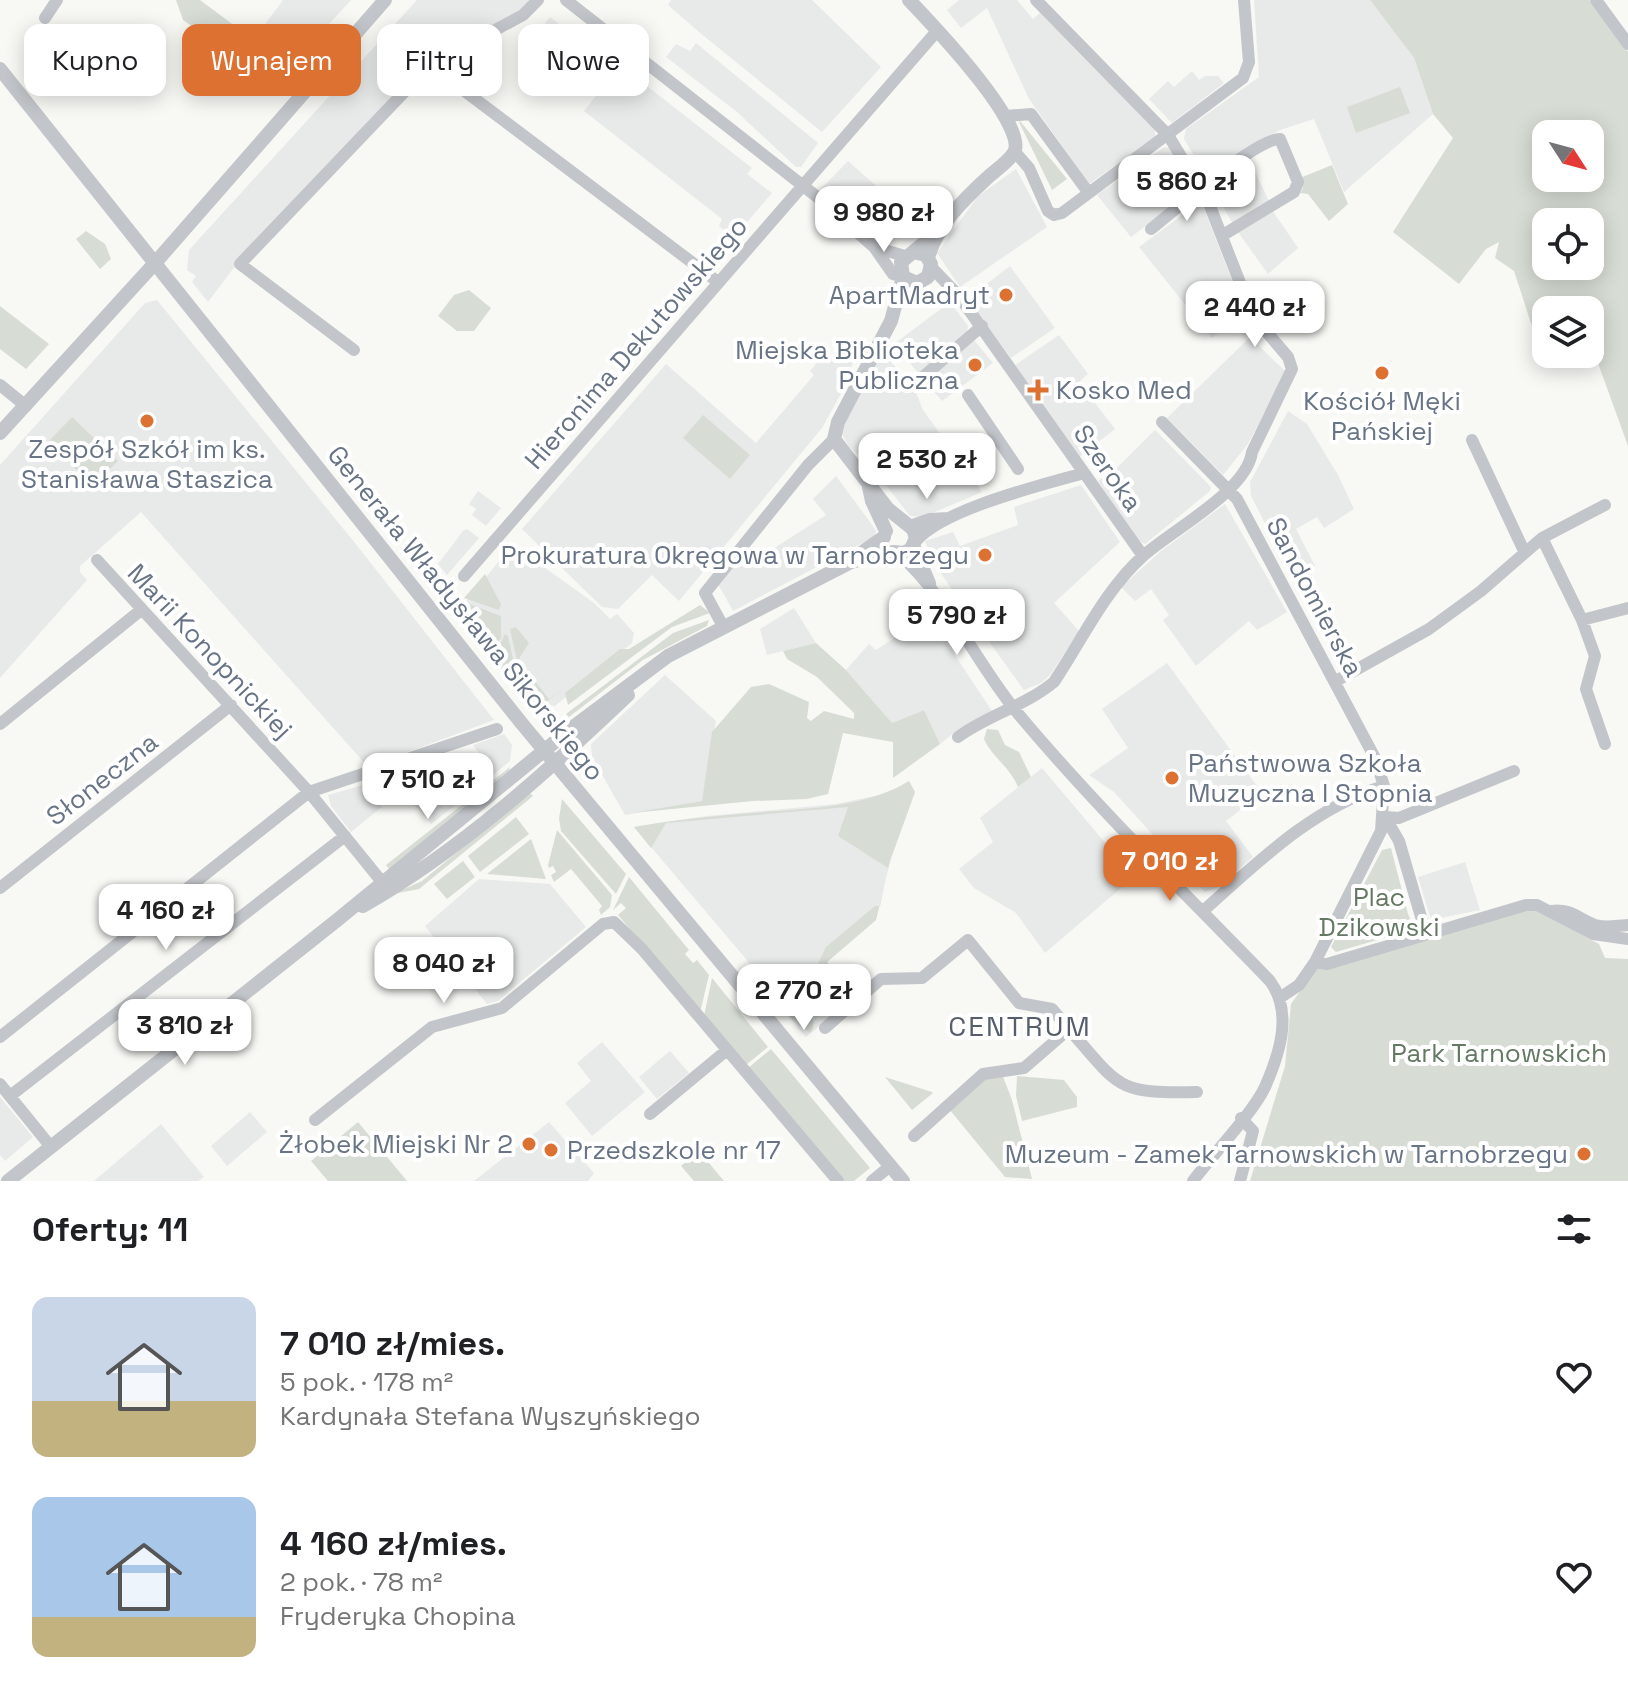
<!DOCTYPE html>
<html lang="pl">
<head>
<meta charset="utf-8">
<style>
  :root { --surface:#fff; --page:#f6f6f6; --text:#202124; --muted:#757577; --accent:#dd7131 }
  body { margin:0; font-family:"Space Grotesk",sans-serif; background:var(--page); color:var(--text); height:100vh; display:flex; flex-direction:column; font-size:30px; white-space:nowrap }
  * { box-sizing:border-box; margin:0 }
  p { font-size:26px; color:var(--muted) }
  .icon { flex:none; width:44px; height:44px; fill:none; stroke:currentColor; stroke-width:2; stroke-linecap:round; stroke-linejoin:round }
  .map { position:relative; height:1181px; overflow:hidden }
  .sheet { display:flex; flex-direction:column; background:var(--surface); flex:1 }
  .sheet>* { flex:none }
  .hud { position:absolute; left:24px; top:24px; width:800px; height:72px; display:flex; gap:16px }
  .needle { width:52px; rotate:126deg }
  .buttons { position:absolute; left:1532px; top:120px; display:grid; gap:16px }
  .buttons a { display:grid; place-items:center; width:72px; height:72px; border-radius:16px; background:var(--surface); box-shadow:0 4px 20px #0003; font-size:40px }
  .price { position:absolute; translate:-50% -68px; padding:0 18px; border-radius:16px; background:#fff; color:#222; font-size:26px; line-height:52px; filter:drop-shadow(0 2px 4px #0008) }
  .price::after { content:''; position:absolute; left:50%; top:48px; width:24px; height:18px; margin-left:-12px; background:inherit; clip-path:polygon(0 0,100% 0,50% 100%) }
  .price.active { background:var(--accent); color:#fff }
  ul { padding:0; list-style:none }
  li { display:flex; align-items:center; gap:24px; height:200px; padding:0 32px }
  li span { display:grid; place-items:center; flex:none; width:224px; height:160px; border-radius:16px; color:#555 }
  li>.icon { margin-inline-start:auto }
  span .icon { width:96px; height:96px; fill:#fffc; stroke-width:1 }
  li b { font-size:34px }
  h2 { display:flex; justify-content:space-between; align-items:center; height:96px; padding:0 32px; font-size:34px }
  .tag { padding:0 28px; border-radius:16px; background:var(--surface); box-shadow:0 4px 20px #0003; font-size:28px; line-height:72px }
  .tag.active { background:var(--accent); color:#fff }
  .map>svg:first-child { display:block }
</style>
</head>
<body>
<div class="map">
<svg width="1628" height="1181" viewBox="0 0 1628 1181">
  <rect width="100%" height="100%" fill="#f8f8f5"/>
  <path fill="#e8eae9" d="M283 0H351L284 73 248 47Z
    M417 0H532L523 10 480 32 461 41 456 38 239 261 208 302 192 282 196 276 187 270 189 250Z
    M671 0H812L881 67 822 132 699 32 668 5Z
    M959 0H1017L1033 19 1040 13 1155 130V137L1089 184 1029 99 987 8 961 28 947 10Z
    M1254 0H1370L1414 58 1433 114 1344 192 1314 119 1280 130 1245 149 1207 177 1184 139 1186 129 1259 77Z
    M550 17 600 56 585 75 535 36Z
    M696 43 818 143 801 167H796L737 112 666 57 676 44 690 51Z
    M620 65 752 168 747 174 772 193 741 229H734L732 236 719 226 722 219 584 111Z
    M1192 71 1199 80 1205 76H1218L1224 83 1172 123 1149 99 1168 81 1174 87Z
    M1164 147 1169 148 1178 160 1195 188 1131 237 1097 195Z
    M1248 157 1269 201 1233 224 1213 189 1245 166Z
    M848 161 885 194 859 222 822 188Z
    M1016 169 1047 227 960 287 937 253 978 196Z
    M1201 201 1244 311 1212 338 1139 247Z
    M1272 210 1298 248 1268 274 1238 232Z
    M1010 266 1055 328 1011 358 967 299Z
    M157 300 355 543 494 720 368 767 141 512 80 566V572L87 580 0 678V465L145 303Z
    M950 302 968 326 967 332 919 374 894 344Z
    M1059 335 1088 374 1079 382 1115 429 1079 457 1014 366Z
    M1250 337 1286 372 1248 444 1223 475 1167 418Z
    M973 339 993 363 942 401 930 387V377Z
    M848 348 856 355 842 392 822 428 679 601 652 575 618 609 602 607 522 529 666 364 756 443 814 375 810 371 825 353 836 361Z
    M883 358 889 360 913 385 923 410 982 492 923 517 910 516 868 462 849 447 842 434 843 427 877 362Z
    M1288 411 1307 424 1338 475 1354 509 1324 528 1317 517 1296 529 1315 566 1292 575 1251 496 1250 482Z
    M1155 430 1211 487 1210 491 1145 544 1137 539 1098 481 1116 469Z
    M836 476 870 522 876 531 874 537 733 611 718 584 746 551 754 561 826 515 813 499Z
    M1081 485 1120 542 1054 603 1079 631 1051 674 1041 683 1024 690 961 603 936 566 925 541 953 532 960 546 1018 525 1014 507Z
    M478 491 501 508 486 526 472 515 476 509 469 504Z
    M1225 504 1287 612 1257 630 1249 621 1196 666 1163 620 1169 615 1151 589 1135 601 1121 587 1161 551Z
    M467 529 479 538 447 575 438 564 463 531Z
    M519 549 594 603 610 619 617 614 634 633 632 643 555 706 548 705 540 695 527 694 461 608 499 561Z
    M919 601 992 711 960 728 940 744 924 710 892 723 846 670 869 644 876 650 914 625 907 608Z
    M794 608 816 643 767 655 760 629Z
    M1167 663 1262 793 1226 821 1253 857 1218 887 1205 892 1114 792 1089 775 1128 748 1102 709Z
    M665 675 716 721 702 801 625 815 592 757 591 744Z
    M504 734 512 745 510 761 494 774 473 745Z
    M445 755 473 791 431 824 390 776Z
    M1042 768 1134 877 1045 953 1016 913 974 888 959 869 993 842 980 818Z
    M909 781 915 792 890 861 876 920 827 962 852 993V999L806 1037 767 991 746 959 634 827 707 816 836 804 889 793Z
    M363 785 382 807 351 832 331 806 328 795Z
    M1465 862 1480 910 1431 920 1418 877Z
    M479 879 550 884 586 927 498 1001 487 1004 425 926Z
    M602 1042 645 1092 592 1136 565 1103 591 1081 577 1063Z
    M670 1051 689 1073 657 1099 639 1077Z
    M0 1097 33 1137 5 1161 0 1155Z
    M250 1112 267 1132 227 1166 211 1146Z
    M549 1122 594 1173 588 1181H474Z
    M161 1124 204 1177 198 1181H94Z"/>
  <path fill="#d7ddd5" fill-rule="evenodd" d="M176 0H200L247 35 232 54 183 20Z
    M1370 0H1589L1628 52V446L1590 341V310H1546V354H1558L1543 360 1514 271 1495 258 1499 242 1486 249 1459 284 1393 232 1453 138 1433 114 1414 58ZM1546 134H1590V178H1546ZM1546 222H1590V266H1546Z
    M1400 87 1410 113 1356 133 1347 107Z
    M1020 121 1067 179 1052 190 1019 122Z
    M1332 165 1348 204 1329 221 1308 194 1300 193 1303 188 1300 178Z
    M86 231 105 244 111 259 100 269 76 239Z
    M469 290 491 308 474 331H457L438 316 454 295Z
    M0 306 49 344 26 369 0 349Z
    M703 415 750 455 730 479 683 438Z
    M72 417 118 461 93 486 48 442Z
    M485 574 501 604 499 610 464 598Z
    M461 601 501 616V638L490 654 454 609Z
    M700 605 710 613 672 627 568 705 565 693 620 649H629Z
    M709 620 707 626 643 660 569 717 566 714 673 633Z
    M516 627 529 643 518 660 549 699 562 690 542 705 530 704 525 697 510 629Z
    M505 634 508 636 520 692 493 658Z
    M816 643 846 670 892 723 924 710 940 744 893 778V742L843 733 828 794 807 799 753 801 632 813 702 801 712 732 751 687 769 684 809 702 807 718 811 721 824 711 854 719V713L817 677 787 659 783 651Z
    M987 729 998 730 1005 745 1019 752 1031 777 1018 787C1010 767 991 756 984 739Z
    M510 767 509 770 389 869 386 865Z
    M909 781 915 792 890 861 876 920 827 962 845 985 831 996 808 985 826 947 875 906H880L888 868 838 836 848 807 666 823 651 848 634 827C673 820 712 816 752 813 804 808 863 809 909 781Z
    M530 793 533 796 419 889 393 894 422 881Z
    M562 799 626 874 616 894 561 831 559 819Z
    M516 817 529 834 480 872 468 856Z
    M557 830 612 895 610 907 601 915 599 910 602 906 571 869 554 882 551 875 556 872 553 866 549 868 548 865Z
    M531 839 546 879 487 874Z
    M1391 848 1408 914 1415 929 1336 952 1331 947 1382 850Z
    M463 861 475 877 447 899 434 884Z
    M629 877 689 950 685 954 693 963 697 960 709 975 700 1013 618 915 626 908 621 903 613 910Z
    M1531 908 1599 944 1605 958 1628 959V1181H1250L1285 1066 1291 1004 1318 966Z
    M767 975 805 1021 811 1017C815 1022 814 1028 810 1033 789 1019 774 1001 760 981Z
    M712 978 768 1047 746 1065 704 1016Z
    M771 1049 870 1168 854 1181H844L748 1068Z
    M1002 1074 1012 1100 1032 1179 1005 1177 949 1109 983 1078Z
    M1017 1076 1064 1080 1077 1097V1107L1022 1121 1016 1096Z
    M885 1077 932 1092 933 1093 912 1110Z
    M358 1122 407 1181H328L311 1161Z
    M699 1151 724 1181H694L681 1166Z"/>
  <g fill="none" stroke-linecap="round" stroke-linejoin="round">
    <path stroke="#c2c5c9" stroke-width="12" d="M566 0 816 196 874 247 893 274 903 277
      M1596 0 1628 44
      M45 18 57 0
      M430 65 718 282
      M1005 116 1031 114 1088 192
      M1015 152 1029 168 1048 211 1054 215 1062 213 1243 78 1249 62 1244 0
      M1151 229C1174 211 1255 139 1280 139L1298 182 1294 192 1223 235
      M874 247 905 256
      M932 268 959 296 1143 556
      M354 350 240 264 430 65 523 15 538 0
      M917 382 982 326
      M0 385 26 406
      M968 395 1018 469
      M1162 422 1237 499 1375 758 1384 786 1381 831 1315 962 1299 985 1281 997
      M1472 440 1524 551
      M910 526 930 519 949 518
      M1542 538 1582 620 1595 656 1586 689 1605 744
      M915 542C942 509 1042 485 1084 473
      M914 545 930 583
      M899 554C948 598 974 659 1015 710 1094 805 1184 892 1270 981 1293 1012 1280 1053 1265 1087 1253 1113 1212 1155 1193 1181
      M97 560 309 792 382 882
      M464 576 937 31
      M1582 620 1628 608
      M724 628 705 593 808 465 834 439
      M1336 681 1429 629 1481 591 1542 538 1605 505
      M0 724 141 610
      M958 737C988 715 1025 706 1054 682 1082 640 1105 590 1143 556 1172 530 1247 491 1252 452L1292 369 1288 357 1253 316 1208 201 1168 135 1036 0
      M1385 817 1399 818 1514 771
      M1385 817 1399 841 1426 934
      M0 888 231 705
      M1203 911C1258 862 1312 808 1384 786
      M1551 911C1570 908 1579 919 1595 925 1606 928 1617 926 1628 925
      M1315 962 1327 964 1526 905H1537L1593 934 1628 939
      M825 1028 881 979 922 978 968 940 1019 1003 1052 1009 1069 1029 1024 1068 983 1074 914 1136
      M1069 1029C1120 1088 1117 1094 1197 1092
      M0 1037 309 792 497 729
      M0 1084 51 1147
      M10 1096 345 836
      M650 1114 727 1050
      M315 1120 432 1027 502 1008 603 924 614 922 642 949 838 1181
      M872 1181 890 1166
      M1240 1181 1253 1131 1241 1118"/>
    <path stroke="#c2c5c9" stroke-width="14" d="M909 0C929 21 1033 129 1013 154 1006 164 994 171 986 179 962 201 937 226 928 258
      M0 69 523 725 903 1181
      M913 252 926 255 931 264 928 277 917 283 903 277 901 262 936 233
      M0 433 155 263 385 0
      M869 487 872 501 886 531
      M857 556 884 537
      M363 906C461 850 547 772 628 695
      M8 1181 336 921 573 727 668 656 851 562 893 552 904 553 911 549 916 538 913 529 888 509 834 439 838 422 891 321 903 277"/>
  </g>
  <g fill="#dd7131" stroke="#fff" stroke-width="3">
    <circle cx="1006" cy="295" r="8"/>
    <circle cx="975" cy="365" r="8"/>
    <circle cx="1382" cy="373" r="8"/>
    <path d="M1034 378h8v8h8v8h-8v8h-8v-8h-8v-8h8z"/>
    <circle cx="147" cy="421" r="8"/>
    <circle cx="985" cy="555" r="8"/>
    <circle cx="1172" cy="778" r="8"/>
    <circle cx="529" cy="1144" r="8"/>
    <circle cx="551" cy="1150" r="8"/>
    <circle cx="1584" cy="1154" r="8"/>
  </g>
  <g text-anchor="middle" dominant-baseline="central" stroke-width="8" stroke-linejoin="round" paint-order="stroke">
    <g font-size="26" fill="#687485" stroke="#fff" text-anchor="end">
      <text x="990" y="295">ApartMadryt</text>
      <text x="959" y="350">Miejska Biblioteka<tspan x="959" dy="30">Publiczna</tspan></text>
      <text x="1056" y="390" text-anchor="start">Kosko Med</text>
      <text x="1382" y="401" text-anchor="middle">Kościół Męki<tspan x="1382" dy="30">Pańskiej</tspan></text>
      <text x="147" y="449" text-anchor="middle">Zespół Szkół im ks.<tspan x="147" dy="30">Stanisława Staszica</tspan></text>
      <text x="969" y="555">Prokuratura Okręgowa w Tarnobrzegu</text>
      <text x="1188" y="763" text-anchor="start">Państwowa Szkoła<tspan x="1188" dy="30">Muzyczna I Stopnia</tspan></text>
      <text x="513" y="1144">Żłobek Miejski Nr 2</text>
      <text x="567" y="1150" text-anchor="start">Przedszkole nr 17</text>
      <text x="1568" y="1154">Muzeum - Zamek Tarnowskich w Tarnobrzegu</text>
    </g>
    <g font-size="26" fill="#687485" stroke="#fff">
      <text transform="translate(636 343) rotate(-49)">Hieronima Dekutowskiego</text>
      <text transform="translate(1108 468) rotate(55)">Szeroka</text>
      <text transform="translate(1315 597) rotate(62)">Sandomierska</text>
      <text transform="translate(466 613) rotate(51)">Generała Władysława Sikorskiego</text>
      <text transform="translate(210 651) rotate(47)">Marii Konopnickiej</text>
      <text transform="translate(102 779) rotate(-38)">Słoneczna</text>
    </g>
    <g font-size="26" fill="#647863" stroke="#fff">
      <text x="1379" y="897">Plac<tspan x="1379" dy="30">Dzikowski</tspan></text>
      <text x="1499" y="1053">Park Tarnowskich</text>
    </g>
    <g font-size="28" letter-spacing="2" fill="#565e6b" stroke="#fff">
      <text x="1020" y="1026">CENTRUM</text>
    </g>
  </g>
</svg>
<div class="buttons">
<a><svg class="needle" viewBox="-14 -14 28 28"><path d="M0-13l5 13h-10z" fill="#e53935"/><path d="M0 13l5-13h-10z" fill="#757577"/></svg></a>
<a><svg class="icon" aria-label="locate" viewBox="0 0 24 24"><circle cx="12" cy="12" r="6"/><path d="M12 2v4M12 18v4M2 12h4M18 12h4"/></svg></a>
<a><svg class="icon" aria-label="layers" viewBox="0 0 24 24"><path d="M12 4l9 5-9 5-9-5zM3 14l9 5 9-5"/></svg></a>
</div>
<b class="price" style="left:1187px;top:223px">5 860 zł</b>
<b class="price" style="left:884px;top:254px">9 980 zł</b>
<b class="price" style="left:1255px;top:349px">2 440 zł</b>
<b class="price" style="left:927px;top:501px">2 530 zł</b>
<b class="price" style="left:957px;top:657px">5 790 zł</b>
<b class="price" style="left:428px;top:821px">7 510 zł</b>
<b class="price active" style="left:1170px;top:903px">7 010 zł</b>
<b class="price" style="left:166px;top:952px">4 160 zł</b>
<b class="price" style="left:444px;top:1005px">8 040 zł</b>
<b class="price" style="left:804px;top:1032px">2 770 zł</b>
<b class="price" style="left:185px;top:1067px">3 810 zł</b>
<div class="hud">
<a class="tag">Kupno</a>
<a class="tag active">Wynajem</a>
<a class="tag">Filtry</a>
<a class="tag">Nowe</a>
</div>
</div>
<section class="sheet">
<h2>Oferty: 11<svg class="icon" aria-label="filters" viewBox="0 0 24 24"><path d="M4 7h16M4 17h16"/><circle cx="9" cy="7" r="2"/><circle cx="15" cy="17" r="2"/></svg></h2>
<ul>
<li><span style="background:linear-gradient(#c9d6e8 65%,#c2b280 0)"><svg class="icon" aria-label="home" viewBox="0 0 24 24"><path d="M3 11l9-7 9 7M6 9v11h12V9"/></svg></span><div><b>7 010 zł/mies.</b><p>5 pok. · 178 m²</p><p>Kardynała Stefana Wyszyńskiego</p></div><svg class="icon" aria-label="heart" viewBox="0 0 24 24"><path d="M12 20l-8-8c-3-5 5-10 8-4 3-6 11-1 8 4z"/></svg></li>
<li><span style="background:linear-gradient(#a9c7e8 75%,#c2b280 0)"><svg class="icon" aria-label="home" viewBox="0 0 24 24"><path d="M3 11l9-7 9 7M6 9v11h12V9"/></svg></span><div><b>4 160 zł/mies.</b><p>2 pok. · 78 m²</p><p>Fryderyka Chopina</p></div><svg class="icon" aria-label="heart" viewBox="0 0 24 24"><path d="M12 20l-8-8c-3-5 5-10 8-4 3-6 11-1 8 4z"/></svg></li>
</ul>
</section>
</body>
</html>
